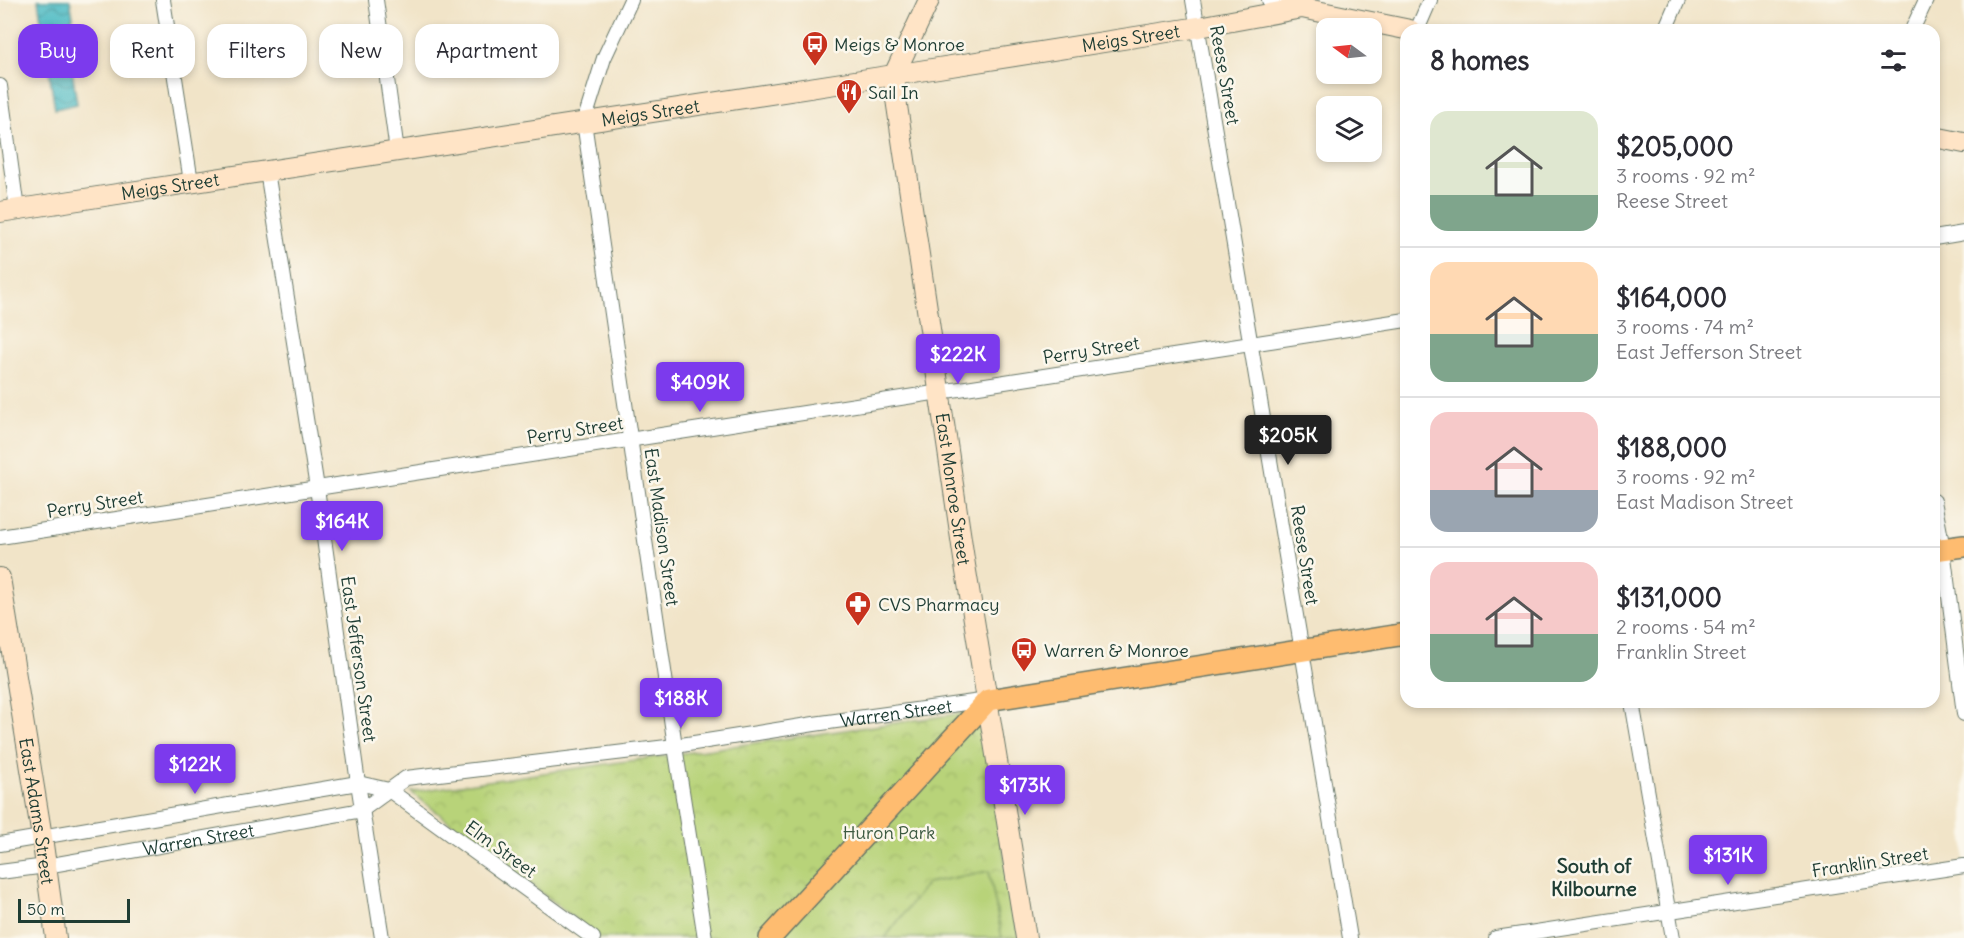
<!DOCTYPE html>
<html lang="en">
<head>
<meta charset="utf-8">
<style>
  :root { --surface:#fff; --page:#f2f2f3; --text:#2b2b33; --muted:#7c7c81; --line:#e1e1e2; --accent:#7c3aed }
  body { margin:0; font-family:Delius,sans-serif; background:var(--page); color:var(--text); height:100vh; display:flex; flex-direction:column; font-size:22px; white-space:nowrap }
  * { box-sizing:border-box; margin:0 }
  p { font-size:20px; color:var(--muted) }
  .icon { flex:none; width:33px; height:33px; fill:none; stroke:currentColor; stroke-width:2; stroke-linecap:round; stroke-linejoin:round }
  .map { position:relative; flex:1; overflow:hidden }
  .drawer { position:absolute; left:1400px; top:24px; width:540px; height:684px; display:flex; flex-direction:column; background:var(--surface); border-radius:18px; box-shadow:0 3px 9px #0003 }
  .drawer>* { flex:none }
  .guide { position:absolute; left:18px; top:24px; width:570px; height:54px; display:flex; gap:12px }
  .needle { width:39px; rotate:285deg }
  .buttons { position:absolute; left:1316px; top:18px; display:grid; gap:12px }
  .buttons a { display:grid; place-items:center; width:66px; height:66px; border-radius:12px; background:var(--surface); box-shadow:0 3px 9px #0003; font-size:30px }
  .scale { position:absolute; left:18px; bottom:15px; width:112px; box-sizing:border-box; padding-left:6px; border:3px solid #1f3d34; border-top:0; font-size:16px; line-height:21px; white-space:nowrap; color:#1f3d34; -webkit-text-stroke:4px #fbf7ec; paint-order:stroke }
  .price { position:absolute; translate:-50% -51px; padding:0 14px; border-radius:6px; background:var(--accent); color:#fff; font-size:20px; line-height:39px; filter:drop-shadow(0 2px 3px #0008) }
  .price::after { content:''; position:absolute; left:50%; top:36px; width:18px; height:14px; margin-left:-9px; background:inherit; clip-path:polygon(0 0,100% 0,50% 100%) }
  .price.on { background:#222; color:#fff }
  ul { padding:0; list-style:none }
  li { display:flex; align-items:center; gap:18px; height:150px; padding:0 30px }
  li+li { border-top:2px solid var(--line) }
  li span { display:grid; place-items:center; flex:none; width:168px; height:120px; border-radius:18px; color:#555 }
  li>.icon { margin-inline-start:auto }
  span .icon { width:72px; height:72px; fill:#fffc; stroke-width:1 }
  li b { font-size:26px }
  h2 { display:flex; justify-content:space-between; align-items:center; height:72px; padding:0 30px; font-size:26px }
  .pill { padding:0 21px; border-radius:18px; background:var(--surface); box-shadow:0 3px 9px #0003; font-size:21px; line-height:54px }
  .pill.on { background:var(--accent); color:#fff }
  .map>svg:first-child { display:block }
</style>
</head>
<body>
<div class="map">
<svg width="1964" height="938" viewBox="0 0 1964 938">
  <defs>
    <pattern id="park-crowns" width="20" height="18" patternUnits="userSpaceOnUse" patternTransform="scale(1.5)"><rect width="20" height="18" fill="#b8d379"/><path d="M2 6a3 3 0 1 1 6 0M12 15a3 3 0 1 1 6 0" fill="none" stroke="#9eb669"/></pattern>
    <pattern id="water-waves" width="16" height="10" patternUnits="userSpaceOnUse" patternTransform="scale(1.5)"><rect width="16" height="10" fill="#4dbbc4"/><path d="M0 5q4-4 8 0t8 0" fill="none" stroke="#3f99a0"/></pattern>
  </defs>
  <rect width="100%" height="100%" fill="#fbf7ec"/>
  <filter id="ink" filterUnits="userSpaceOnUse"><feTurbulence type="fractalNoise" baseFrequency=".0167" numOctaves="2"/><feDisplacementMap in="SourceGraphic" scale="12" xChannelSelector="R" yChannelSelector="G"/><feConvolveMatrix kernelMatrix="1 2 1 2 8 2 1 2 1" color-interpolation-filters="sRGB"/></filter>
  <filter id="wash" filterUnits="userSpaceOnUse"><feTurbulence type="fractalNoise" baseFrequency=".008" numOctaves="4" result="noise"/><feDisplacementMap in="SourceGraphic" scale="24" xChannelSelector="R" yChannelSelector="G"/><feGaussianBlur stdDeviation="1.35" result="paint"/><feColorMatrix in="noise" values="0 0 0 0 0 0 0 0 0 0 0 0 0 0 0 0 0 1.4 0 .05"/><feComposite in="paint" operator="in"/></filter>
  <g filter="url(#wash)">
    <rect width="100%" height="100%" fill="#f1e4c8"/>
    <path fill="url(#park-crowns)" stroke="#6c8856" stroke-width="1.5" d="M979 711 1019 938H600L411 792Z"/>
    <path fill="#b8d379" stroke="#6c8856" stroke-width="1.5" d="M989 871 1002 938H885L927 883Z"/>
    <path fill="url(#water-waves)" stroke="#367c7c" stroke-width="1.5" d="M38 0H70L73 17 66 27 77 104 55 109Z"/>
  </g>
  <g filter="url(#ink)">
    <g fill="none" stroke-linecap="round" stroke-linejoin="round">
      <g stroke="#687768" stroke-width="16">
        <g id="street">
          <path d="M163 0 191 182"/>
          <path d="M376 0 397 151"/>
          <path d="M631 0 604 58 584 122 675 746 705 938"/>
          <path d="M1193 0 1350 938"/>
          <path d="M1269 0 1295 6"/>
          <path d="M1417 30 1430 0"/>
          <path d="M1665 30 1678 0"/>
          <path d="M1912 30 1926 0"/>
          <path d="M0 86 17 209"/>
          <path d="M267 171 317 488 358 783 382 938"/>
          <path d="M1934 238 1964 233"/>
          <path d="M1934 501 1943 549 1964 714"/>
          <path d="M0 537 1406 320"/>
          <path d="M1632 702 1673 938"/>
          <path d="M0 844 358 783 389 790 593 938"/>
          <path id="s1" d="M0 872 46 866 362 810 406 778 675 746 814 724 988 700"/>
          <path d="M1496 938 1964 866"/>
        </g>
      </g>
      <g stroke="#687768" stroke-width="22">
        <g id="secondary">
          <path id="s2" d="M929 0 894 75 896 99 964 559 1026 938"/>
          <path d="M1934 137 1964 143"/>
          <path id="s3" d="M0 212 894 75 1199 27 1302 8 1410 30"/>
          <path id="s4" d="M0 578 42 837 56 938"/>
        </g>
      </g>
      <g stroke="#687768" stroke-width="24">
        <path id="primary" d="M1934 550 1964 546
          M770 938 988 700 1406 634"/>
      </g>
      <use href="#street" stroke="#fff" stroke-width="14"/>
      <use href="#secondary" stroke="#ffe4c6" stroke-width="20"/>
      <use href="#primary" stroke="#febc70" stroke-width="21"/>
    </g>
  </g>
  <defs>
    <g id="bus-pin" transform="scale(1.35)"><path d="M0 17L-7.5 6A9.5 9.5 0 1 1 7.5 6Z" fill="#c8321e" stroke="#fbf7ec"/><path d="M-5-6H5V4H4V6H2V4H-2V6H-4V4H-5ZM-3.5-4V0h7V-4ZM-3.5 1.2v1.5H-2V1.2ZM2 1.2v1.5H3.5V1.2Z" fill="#fff"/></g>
    <g id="restaurant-pin" transform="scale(1.35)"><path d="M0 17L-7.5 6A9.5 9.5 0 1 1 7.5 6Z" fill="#c8321e" stroke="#fbf7ec"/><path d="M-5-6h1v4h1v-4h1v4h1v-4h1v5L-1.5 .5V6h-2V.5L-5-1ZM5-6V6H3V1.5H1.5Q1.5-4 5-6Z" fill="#fff"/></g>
    <g id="pharmacy-pin" transform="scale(1.35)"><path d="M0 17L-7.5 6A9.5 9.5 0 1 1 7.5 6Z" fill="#c8321e" stroke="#fbf7ec"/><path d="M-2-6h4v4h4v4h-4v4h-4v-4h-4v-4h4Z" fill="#fff"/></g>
  </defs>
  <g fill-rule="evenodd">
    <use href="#bus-pin" x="815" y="44"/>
    <use href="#restaurant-pin" x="849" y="92"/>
    <use href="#pharmacy-pin" x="858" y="604"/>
    <use href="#bus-pin" x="1024" y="650"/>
  </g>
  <g text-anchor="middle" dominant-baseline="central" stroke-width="5" stroke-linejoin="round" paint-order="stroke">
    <g font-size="18" fill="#1f3d34" stroke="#fbf7ec">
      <text stroke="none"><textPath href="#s3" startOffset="1144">Meigs Street</textPath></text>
      <text transform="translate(1225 75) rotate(80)">Reese Street</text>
      <text stroke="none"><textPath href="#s3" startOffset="658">Meigs Street</textPath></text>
      <text stroke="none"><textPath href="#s3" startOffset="172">Meigs Street</textPath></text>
      <text transform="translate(1091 350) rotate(-9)">Perry Street</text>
      <text transform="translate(575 430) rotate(-9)">Perry Street</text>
      <text stroke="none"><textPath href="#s2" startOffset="501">East Monroe Street</textPath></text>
      <text transform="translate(95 504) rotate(-9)">Perry Street</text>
      <text transform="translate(662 527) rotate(82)">East Madison Street</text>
      <text transform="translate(1305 555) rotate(81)">Reese Street</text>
      <text transform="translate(359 659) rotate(82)">East Jefferson Street</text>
      <text stroke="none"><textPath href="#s1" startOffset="916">Warren Street</textPath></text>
      <text stroke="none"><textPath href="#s4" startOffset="236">East Adams Street</textPath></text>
      <text stroke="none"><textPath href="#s1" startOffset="201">Warren Street</textPath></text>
      <text transform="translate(501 849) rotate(36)">Elm Street</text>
      <text transform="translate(1870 862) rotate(-9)">Franklin Street</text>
    </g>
    <g font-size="18" fill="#1f3d34" stroke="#fbf7ec" text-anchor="start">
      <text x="834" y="44">Meigs &amp; Monroe</text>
      <text x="868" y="92">Sail In</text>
      <text x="878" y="604">CVS Pharmacy</text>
      <text x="1044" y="650">Warren &amp; Monroe</text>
    </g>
    <g font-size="18" fill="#3e5b42" stroke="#fbf7ec">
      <text x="889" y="832">Huron Park</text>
    </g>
    <g font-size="20" font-weight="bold" fill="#1f3d34" stroke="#fbf7ec">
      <text x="1594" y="865">South of<tspan x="1594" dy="23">Kilbourne</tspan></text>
    </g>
  </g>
</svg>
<div class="buttons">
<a><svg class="needle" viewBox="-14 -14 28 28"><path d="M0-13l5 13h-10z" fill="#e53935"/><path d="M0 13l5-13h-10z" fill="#7c7c81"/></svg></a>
<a><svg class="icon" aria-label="layers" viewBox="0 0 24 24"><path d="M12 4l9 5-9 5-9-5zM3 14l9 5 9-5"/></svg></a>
</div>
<div class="scale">50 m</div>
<b class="price" style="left:958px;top:385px">$222K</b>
<b class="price" style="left:700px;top:413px">$409K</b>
<b class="price on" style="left:1288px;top:466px">$205K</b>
<b class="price" style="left:342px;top:552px">$164K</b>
<b class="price" style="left:681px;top:729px">$188K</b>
<b class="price" style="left:195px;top:795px">$122K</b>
<b class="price" style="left:1025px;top:816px">$173K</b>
<b class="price" style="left:1728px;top:886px">$131K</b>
<div class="guide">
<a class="pill on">Buy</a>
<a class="pill">Rent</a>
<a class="pill">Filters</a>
<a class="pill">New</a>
<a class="pill">Apartment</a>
</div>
<section class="drawer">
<h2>8 homes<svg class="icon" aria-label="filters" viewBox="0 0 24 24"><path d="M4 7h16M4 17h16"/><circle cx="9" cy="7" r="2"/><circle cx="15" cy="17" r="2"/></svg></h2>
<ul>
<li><span style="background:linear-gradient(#dfe7d0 70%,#7fa58c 0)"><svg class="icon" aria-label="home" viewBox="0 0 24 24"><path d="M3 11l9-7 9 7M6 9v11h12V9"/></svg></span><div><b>$205,000</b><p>3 rooms · 92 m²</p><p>Reese Street</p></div></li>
<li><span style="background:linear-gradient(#ffd9b3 60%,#7fa58c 0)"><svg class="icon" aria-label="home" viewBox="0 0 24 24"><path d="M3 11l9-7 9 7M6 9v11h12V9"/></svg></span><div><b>$164,000</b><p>3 rooms · 74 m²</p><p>East Jefferson Street</p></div></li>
<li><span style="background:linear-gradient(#f6c9c9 65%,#9aa5b1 0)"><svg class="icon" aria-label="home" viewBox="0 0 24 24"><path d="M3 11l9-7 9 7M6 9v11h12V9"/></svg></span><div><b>$188,000</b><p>3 rooms · 92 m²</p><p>East Madison Street</p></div></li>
<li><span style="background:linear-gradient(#f6c9c9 60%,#7fa58c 0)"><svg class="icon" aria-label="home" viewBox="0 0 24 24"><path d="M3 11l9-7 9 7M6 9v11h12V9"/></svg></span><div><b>$131,000</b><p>2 rooms · 54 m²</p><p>Franklin Street</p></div></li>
</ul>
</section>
</div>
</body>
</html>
